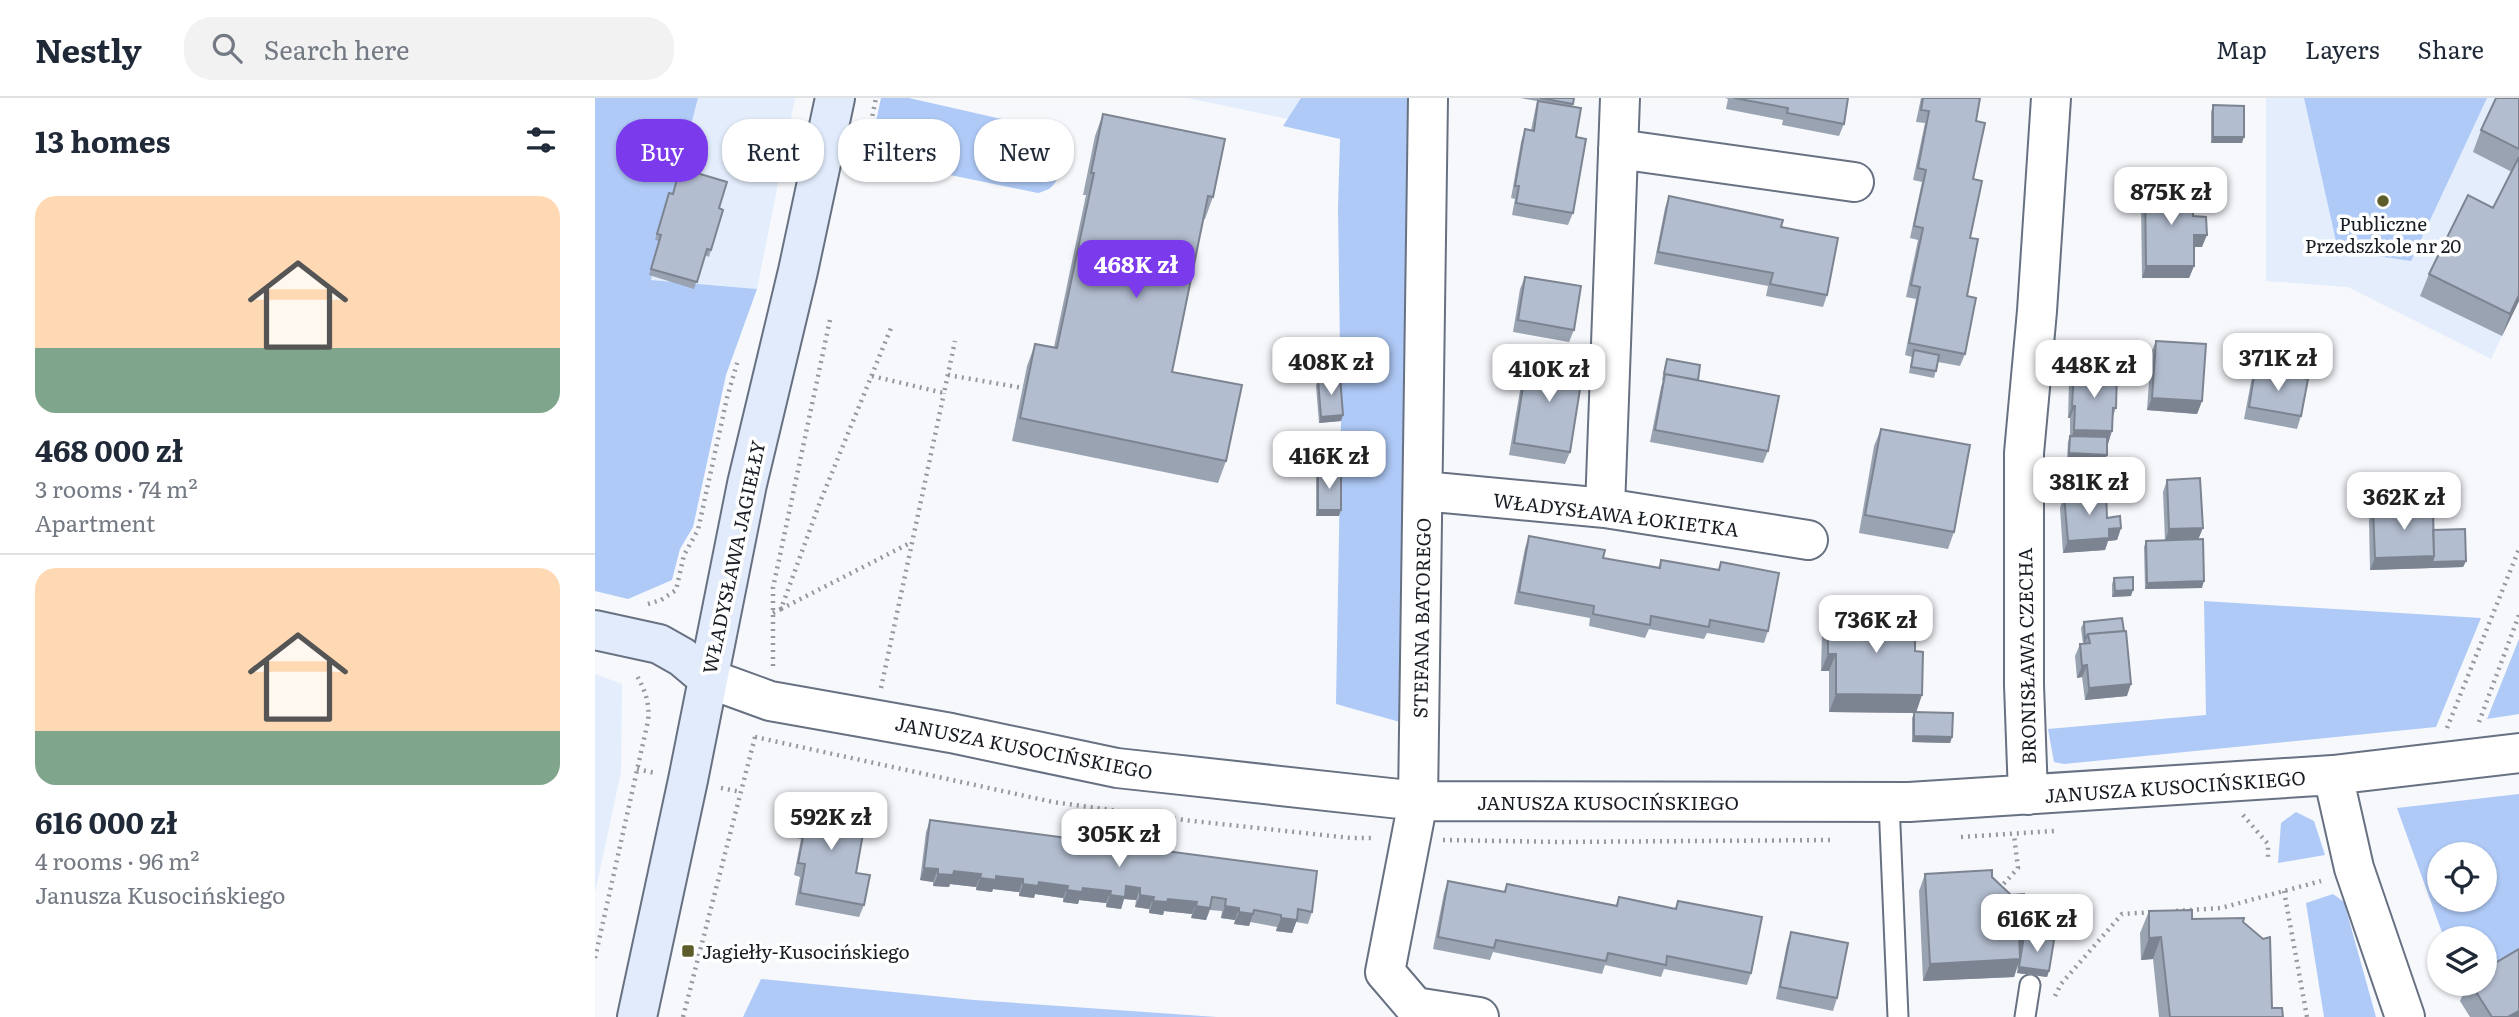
<!DOCTYPE html>
<html lang="en">
<head>
<meta charset="utf-8">
<style>
  :root { --surface:#fff; --page:#f2f2f3; --text:#1f2937; --muted:#747a83; --line:#e0e1e3; --accent:#7c3aed }
  body { margin:0; font-family:Literata,serif; background:var(--page); color:var(--text); height:100vh; display:flex; flex-direction:column; font-size:26px; white-space:nowrap }
  * { box-sizing:border-box; margin:0 }
  p { font-size:23px; color:var(--muted) }
  .icon { flex:none; width:38px; height:38px; fill:none; stroke:currentColor; stroke-width:2; stroke-linecap:round; stroke-linejoin:round }
  .map { position:relative; flex:1; overflow:hidden }
  .panel { display:flex; flex-direction:column; background:var(--surface); width:595px }
  .panel>* { flex:none }
  .guide { position:absolute; left:21px; top:21px; width:665px; height:63px; display:flex; gap:14px }
  .tools { position:absolute; left:1832px; top:744px; display:grid; gap:14px }
  .tools a { display:grid; place-items:center; width:70px; height:70px; border-radius:50%; background:var(--surface); box-shadow:0 2px 5px #0004; font-size:35px }
  .price { position:absolute; translate:-50% -60px; padding:0 16px; border-radius:14px; background:#fff; color:#222; font-size:23px; line-height:46px; filter:drop-shadow(0 2px 4px #0008) }
  .price::after { content:''; position:absolute; left:50%; top:42px; width:21px; height:16px; margin-left:-10px; background:inherit; clip-path:polygon(0 0,100% 0,50% 100%) }
  .price.active { background:var(--accent); color:#fff }
  ul { padding:0; list-style:none }
  li { display:grid; align-content:center; gap:14px; height:371px; padding:0 35px }
  li+li { border-top:2px solid var(--line) }
  li span { display:grid; place-items:center; height:217px; border-radius:21px; color:#555 }
  li>.icon { margin-inline-start:auto }
  span .icon { width:126px; height:126px; fill:#fffc; stroke-width:1 }
  li b { font-size:30px }
  h2 { display:flex; justify-content:space-between; align-items:center; height:84px; padding:0 35px; font-size:30px }
  .tag { padding:0 24px; border-radius:28px; background:var(--surface); box-shadow:0 2px 5px #0004; font-size:24px; line-height:63px }
  .tag.active { background:var(--accent); color:#fff }
  header { display:flex; align-items:center; gap:42px; box-sizing:border-box; height:98px; padding:0 35px; background:var(--surface); border-bottom:2px solid var(--line) }
  header strong { font-size:33px }
  nav { display:flex; gap:38px; margin-inline-start:auto; font-size:24px }
  .search { width:490px; height:63px; background:var(--page); display:flex; align-items:center; gap:18px; box-sizing:border-box; padding:0 24px; border-radius:28px; color:var(--muted); font-size:26px }
  main { display:flex; flex:1; min-height:0 }
  .map>svg:first-child { display:block }
</style>
</head>
<body>
<header>
<strong>Nestly</strong>
<div class="search"><svg class="icon" aria-label="search" viewBox="0 0 24 24"><circle cx="10" cy="10" r="6"/><path d="M15 15l6 6"/></svg>Search here</div>
<nav><a>Map</a><a>Layers</a><a>Share</a></nav>
</header>
<main>
<section class="panel">
<h2>13 homes<svg class="icon" aria-label="filters" viewBox="0 0 24 24"><path d="M4 7h16M4 17h16"/><circle cx="9" cy="7" r="2"/><circle cx="15" cy="17" r="2"/></svg></h2>
<ul>
<li><span style="background:linear-gradient(#ffd9b3 70%,#7fa58c 0)"><svg class="icon" aria-label="home" viewBox="0 0 24 24"><path d="M3 11l9-7 9 7M6 9v11h12V9"/></svg></span><div><b>468 000 zł</b><p>3 rooms · 74 m²</p><p>Apartment</p></div></li>
<li><span style="background:linear-gradient(#ffd9b3 75%,#7fa58c 0)"><svg class="icon" aria-label="home" viewBox="0 0 24 24"><path d="M3 11l9-7 9 7M6 9v11h12V9"/></svg></span><div><b>616 000 zł</b><p>4 rooms · 96 m²</p><p>Janusza Kusocińskiego</p></div></li>
</ul>
</section>
<div class="map">
<svg width="1924" height="919" viewBox="0 0 1924 919">
  <rect width="100%" height="100%" fill="#f6f8fc"/>
  <path fill="#e3edfc" d="M103 0H200L162 191 56 182Z
    M593 0H801V44Z
    M1671 0H1904L1919 75 1924 149V203L1896 261 1753 189 1671 183Z
    M0 576 27 586 26 674 0 795Z"/>
  <path fill="#afcaf7" fill-rule="evenodd" d="M0 0H103L56 182 162 191 131 277 98 429 85 451 77 482 33 501 0 493Z
    M286 0H314L460 33C473 45 470 80 454 91 454 91 444 95 443 95L273 60Z
    M706 0H813L805 624 741 606 746 323 743 110 745 41 688 28Z
    M1709 0H1892L1816 163 1743 152Z
    M1609 503 1886 520 1841 629 1469 666 1459 664 1453 631 1611 617Z
    M1924 541V616L1892 621Z
    M1924 696V882L1876 913 1866 886H1890V840H1849L1802 710ZM1844 756H1890V802H1844Z
    M1701 714 1719 723 1730 757 1683 765 1686 725Z
    M1738 796 1749 804 1781 919H1729L1711 805Z
    M166 881 379 902 622 919H148Z"/>
  <g fill="none" stroke-linecap="round" stroke-linejoin="round">
    <g stroke="#677182" stroke-width="23">
      <path id="lane" d="M1294 704 1303 919
        M1430 919 1435 887"/>
    </g>
    <g stroke="#677182" stroke-width="42">
      <path id="street" d="M833 0 823 703 790 874 820 909 884 919
        M1023 51 1259 84
        M828 393 1010 410 1213 442
        M1010 410 1025 0
        M112 580 175 603 356 635 522 670 823 703 1314 704 1738 677 1924 655
        M1738 677 1759 770 1810 919
        M1433 697 1429 587V355L1442 213 1456 0"/>
    </g>
    <g stroke="#677182" stroke-width="42">
      <path id="secondary" d="M0 532 64 546 87 559 112 580
        M42 919 93 682 152 386 203 173 240 0"/>
    </g>
    <path stroke="#95989d" stroke-width="4.5" stroke-dasharray="2 5" stroke-linecap="butt" d="M269 59 281 0
      M353 277 428 290
      M277 278 349 295 360 243
      M53 506 66 502 81 492 89 457 103 432 132 300 143 262
      M186 511 315 445
      M178 515 186 511 225 404 296 230
      M178 568V490L236 217
      M286 590 349 295
      M1884 624 1924 517
      M1852 630 1924 451
      M160 639 458 704 589 722 756 740H780
      M42 671 60 675
      M126 690 146 694
      M1648 717 1673 746V763
      M1366 739 1459 733
      M848 742 964 744 1238 742
      M1404 791 1423 770 1419 737
      M1689 793 1712 919
      M1581 813 1626 810 1726 783
      M0 860 53 623C55 605 50 592 41 576
      M1460 898 1466 886 1527 816 1559 814
      M88 919 160 639"/>
    <use href="#lane" stroke="#fff" stroke-width="19"/>
    <use href="#street" stroke="#fff" stroke-width="38"/>
    <use href="#secondary" stroke="#e1ebfb" stroke-width="38"/>
  </g>
  <path fill="#99a3b2" d="M925 0H979L977 9 981 39 978 115 973 127 917 117 920 101 916 100 926 44 930 31 936 32 942 3Z
    M1130 0H1253L1249 26 1244 38 1187 27 1188 22 1131 11 1133 1Z
    M1326 0H1385L1381 23 1372 198 1370 256 1365 268 1343 264 1339 280 1314 275 1317 259 1310 257 1321 201 1311 199 1323 142 1315 140 1327 84 1318 82 1330 25 1321 24Z
    M1924 0V203L1907 238 1825 198 1834 176 1898 110 1917 74 1878 54 1886 32Z
    M1618 7 1647 45H1616V14Z
    M508 16 618 99 610 121H608L577 274 631 363 623 385 417 343 432 268 440 246 459 249 491 97H488L500 38Z
    M83 76 124 110 116 152 114 159 110 157 99 191 54 177 64 143 60 142 72 102 78 96Z
    M1550 90 1598 118 1607 149H1599V168L1594 180H1547L1546 102Z
    M1074 98 1186 129 1232 197 1228 209 1171 198 1173 188 1059 166 1070 110Z
    M930 179 979 232 974 244 918 234 925 191Z
    M1561 243 1607 303 1602 316 1552 312 1556 255Z
    M933 257 975 354 970 366 914 357 929 269Z
    M1072 261 1103 283 1173 353 1168 365 1055 344 1066 289 1068 283 1067 282 1070 267Z
    M1479 272 1521 310 1518 318 1510 363 1472 362 1473 344 1475 338V320H1473L1474 284Z
    M1660 272 1706 318 1702 331 1649 321 1656 284Z
    M723 282 746 323 724 325 721 288Z
    M1286 331 1359 434 1353 451 1264 435 1279 348Z
    M723 373 744 418H721V380Z
    M1572 382 1603 441 1607 490 1550 491 1549 449 1551 443 1570 442 1568 394Z
    M1469 398 1512 420 1526 430 1522 442 1513 443 1510 452 1468 455 1465 410Z
    M1778 410 1838 432 1871 463 1868 469 1775 472 1774 422Z
    M934 438 1008 460 1063 470 1066 462 1123 472 1126 464 1173 533 1169 545 1112 535 1109 541 1054 531 1050 540 994 528 995 520 919 506 930 450Z
    M1519 480 1536 498 1517 499V486Z
    M1288 512 1300 520 1320 553 1321 614 1357 639 1355 645 1317 644V620L1319 615 1234 614V573H1226L1227 537 1233 519H1285Z
    M1489 524 1532 598 1490 602 1487 579 1482 580 1480 558 1485 546H1488L1486 530Z
    M216 696 235 712 261 775 269 807 264 819 200 807 205 779 199 777 206 741 195 739 199 718 203 706 212 707Z
    M335 722 717 814 713 826 701 824 697 835 681 833 682 829 655 824 654 828 639 826 640 822 626 820 627 813 615 812 611 822 596 820 597 816 569 813 568 817 554 815V811L540 809 541 802 529 801 526 811 511 809V805L484 802 483 806 468 804V800L440 796 439 800 424 798V794L398 791 397 794 381 792V789L355 786 354 789 338 788V784L325 782 331 734Z
    M1330 776 1397 779 1431 834 1429 838 1454 873 1452 879 1422 875 1423 866 1419 879 1328 883 1324 793Z
    M853 783 909 794 912 786 1021 807 1024 799 1080 811 1083 803 1156 875 1152 887 1069 871 1066 879 1010 867 1007 876 898 854 895 862 838 851 849 795Z
    M1554 813 1597 821 1648 824 1677 910 1688 919H1564L1558 861 1546 862 1545 835Z
    M1196 834 1242 900 1238 913 1181 901 1192 846Z
    M1872 886H1890L1924 919H1875L1865 903Z"/>
  <path fill="#7d8491" d="M1618 39H1649L1647 45H1616Z
    M1599 137H1612L1607 149H1594Z
    M1551 168H1599L1594 180H1547Z
    M1924 197V203L1907 238 1915 216Z
    M1557 300 1607 303 1602 316 1552 312Z
    M1477 308H1480L1475 320H1473Z
    M748 317 746 323 724 325 726 319Z
    M1479 332 1517 333 1513 346 1475 344Z
    M1474 355 1512 357 1510 363 1472 362Z
    M723 412H746L744 418H721Z
    M1526 430 1522 442 1513 443 1510 452 1468 455 1473 443 1514 431Z
    M1608 430 1603 442 1570 443 1574 431Z
    M1839 458 1871 463 1868 469 1775 472 1780 460Z
    M1609 483 1607 490 1550 491 1552 485Z
    M1538 492 1536 498 1517 499 1520 493Z
    M1233 556H1241L1234 573H1226Z
    M1492 567 1487 579 1482 580 1487 568Z
    M1536 586 1532 598 1490 602 1494 590Z
    M1241 596 1327 597 1321 615 1234 614Z
    M1319 638 1357 639 1355 645 1317 644Z
    M329 770 343 771 338 784 325 782Z
    M359 773 386 776 381 789 355 786 354 789 338 788 343 776Z
    M401 778 428 781 424 794 398 791 397 794 381 792 385 780Z
    M444 784 473 788 468 800 440 796 439 800 424 798 428 786Z
    M531 788 545 790 541 802 529 801 526 811 511 809 515 797Z
    M488 790 516 793 511 805 484 802 483 806 468 804 472 792Z
    M545 797 559 799 554 811 540 809Z
    M573 801 602 804 597 816 569 813 568 817 554 815 558 803Z
    M601 808 615 810 611 822 596 820Z
    M630 808 644 810 640 822 626 820Z
    M644 814 658 816 654 828 639 826Z
    M686 820 702 822 697 835 681 833Z
    M1424 834H1431L1425 852Z
    M1566 839 1558 861 1546 862 1554 840Z
    M1425 861 1419 879 1328 883 1335 866Z
    M1424 869 1454 873 1452 879 1422 875Z
    M1924 913V919H1913Z"/>
  <path fill="#b2bdcf" stroke="#7d8491" stroke-width="2" d="M945 0H979L978 6Z
    M1139 0H1253L1249 26 1192 15 1193 10Z
    M1328 0H1385L1381 23 1390 25 1378 81 1387 83 1375 140 1383 141 1372 198 1381 200 1370 256 1314 245 1325 189 1316 187 1328 130 1319 128 1331 72 1323 70 1334 13 1326 12Z
    M1901 0H1924V51L1886 32Z
    M943 3 986 10 981 39 991 41 978 115 921 105 924 88H920L930 31 939 33Z
    M1618 7 1649 8V39H1618Z
    M508 16 630 41 618 99 613 98 577 274 647 287 631 363 425 320 440 246 462 250 499 75H496Z
    M1924 59V197L1915 216 1834 176 1873 97 1898 110Z
    M85 70 132 84 124 110 128 112 116 152 112 151 102 184 56 171 66 137 62 136 74 95 78 96Z
    M1550 90H1598V118L1611 119 1612 137H1599V168H1551Z
    M1074 98 1188 122 1186 129 1243 140 1232 197 1175 186 1178 175 1063 154Z
    M930 179 986 188 979 232 923 222Z
    M1561 243 1611 246 1607 303 1557 300Z
    M1319 252 1344 257 1341 273 1316 269Z
    M933 257 989 266 975 354 919 345Z
    M1072 261 1105 267 1103 282 1069 276Z
    M1479 272 1522 273 1521 310H1518L1517 333 1479 332 1480 308H1477Z
    M1660 272 1713 281 1706 318 1654 309Z
    M1070 276 1184 298 1173 353 1060 332Z
    M745 279 748 317 726 319 723 282Z
    M1286 331 1375 347 1359 434 1270 417Z
    M1475 338 1512 339V357L1474 355Z
    M723 373 746 374V412H723Z
    M1605 380 1608 430 1574 431 1572 382Z
    M1511 394 1512 420 1525 418 1526 430 1514 431V440L1473 443 1469 398Z
    M1838 409 1839 458 1780 460 1778 410Z
    M1870 431 1871 463 1837 464 1839 458 1838 432Z
    M934 438 1010 452 1008 460 1065 470 1066 462 1124 472 1126 464 1184 475 1173 533 1115 522 1114 529 1056 518 1055 527 998 516 999 508 924 494Z
    M1608 441 1609 483 1552 485 1551 443Z
    M1538 479V492L1520 493 1519 480Z
    M1288 512H1300V520H1320V553L1328 554 1327 597 1241 596V556H1233V519H1288Z
    M1527 520 1529 533 1493 536 1490 542 1489 524Z
    M1531 533 1536 586 1494 590 1492 567 1487 568 1485 546 1495 545 1493 536Z
    M1319 614 1358 615 1357 639 1319 638Z
    M216 696 237 700 235 712 271 719 261 775 275 777 269 807 205 795 210 766 203 765 210 729 200 727 203 706 214 708Z
    M335 722 722 773 717 814 703 811 702 822 686 820V817L659 812 658 816 644 814V810L630 808 631 801 617 799 615 810 601 808 602 804 573 801 572 804 558 803 559 799 545 797V790L531 788 530 799 515 797 516 793 488 790 487 794 472 792 473 788 444 784 443 788 428 786V781L401 778V782L385 780 386 776 359 773 358 777 343 776V771L329 770Z
    M1397 772V779L1416 797 1429 796 1431 834H1424L1425 861 1335 866 1330 776Z
    M853 783 910 794 912 786 1022 808 1024 799 1081 811 1083 803 1167 819 1156 875 1072 858 1071 867 1013 855 1011 863 901 842 899 850 843 839Z
    M1597 812V821L1649 820 1648 824 1668 841 1675 839 1677 910H1687L1688 919H1575L1566 839 1554 840V813Z
    M1196 834 1253 845 1242 900 1185 889Z
    M1429 838 1459 842 1454 873 1424 869Z
    M1924 851V913L1913 919H1897L1876 886H1890V871Z"/>
  <g fill="#5c5d2a" stroke="#fff" stroke-width="2.5">
    <circle cx="1788" cy="103" r="7"/>
    <rect x="86" y="846" width="14" height="14" rx="3.5"/>
  </g>
  <g text-anchor="middle" dominant-baseline="central" stroke-width="7" stroke-linejoin="round" paint-order="stroke">
    <g font-size="19" fill="#191d24" stroke="#fff">
      <text x="1788" y="125">Publiczne<tspan x="1788" dy="22">Przedszkole nr 20</tspan></text>
      <text x="107" y="853" text-anchor="start">Jagiełły-Kusocińskiego</text>
    </g>
    <g font-size="19" fill="#191d24" stroke="#fff">
      <text transform="translate(1021 416) rotate(7)">WŁADYSŁAWA ŁOKIETKA</text>
      <text transform="translate(138 459) rotate(-78)">WŁADYSŁAWA JAGIEŁŁY</text>
      <text transform="translate(826 520) rotate(-89)">STEFANA BATOREGO</text>
      <text transform="translate(1431 558) rotate(-91)">BRONISŁAWA CZECHA</text>
      <text transform="translate(429 649) rotate(11)">JANUSZA KUSOCIŃSKIEGO</text>
      <text transform="translate(1580 688) rotate(-4)">JANUSZA KUSOCIŃSKIEGO</text>
      <text x="1013" y="704">JANUSZA KUSOCIŃSKIEGO</text>
    </g>
  </g>
</svg>
<div class="tools">
<a><svg class="icon" aria-label="locate" viewBox="0 0 24 24"><circle cx="12" cy="12" r="6"/><path d="M12 2v4M12 18v4M2 12h4M18 12h4"/></svg></a>
<a><svg class="icon" aria-label="layers" viewBox="0 0 24 24"><path d="M12 4l9 5-9 5-9-5zM3 14l9 5 9-5"/></svg></a>
</div>
<b class="price" style="left:1576px;top:129px">875K zł</b>
<b class="price active" style="left:541px;top:202px">468K zł</b>
<b class="price" style="left:1683px;top:295px">371K zł</b>
<b class="price" style="left:736px;top:299px">408K zł</b>
<b class="price" style="left:1499px;top:302px">448K zł</b>
<b class="price" style="left:954px;top:306px">410K zł</b>
<b class="price" style="left:734px;top:393px">416K zł</b>
<b class="price" style="left:1494px;top:419px">381K zł</b>
<b class="price" style="left:1809px;top:434px">362K zł</b>
<b class="price" style="left:1281px;top:557px">736K zł</b>
<b class="price" style="left:236px;top:754px">592K zł</b>
<b class="price" style="left:524px;top:771px">305K zł</b>
<b class="price" style="left:1442px;top:856px">616K zł</b>
<div class="guide">
<a class="tag active">Buy</a>
<a class="tag">Rent</a>
<a class="tag">Filters</a>
<a class="tag">New</a>
</div>
</div>
</main>
</body>
</html>
